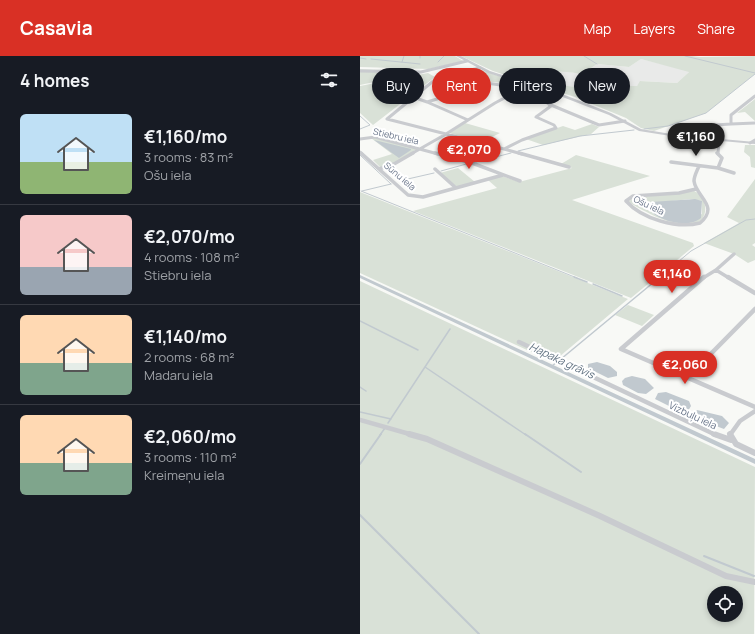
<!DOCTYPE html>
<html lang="en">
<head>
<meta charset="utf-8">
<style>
  :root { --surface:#171b24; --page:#242831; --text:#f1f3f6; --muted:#9ea1a6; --line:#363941; --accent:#d93025 }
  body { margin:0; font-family:Manrope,sans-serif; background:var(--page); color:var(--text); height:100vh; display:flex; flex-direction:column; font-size:15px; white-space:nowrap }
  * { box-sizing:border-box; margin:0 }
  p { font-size:13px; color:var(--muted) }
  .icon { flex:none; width:22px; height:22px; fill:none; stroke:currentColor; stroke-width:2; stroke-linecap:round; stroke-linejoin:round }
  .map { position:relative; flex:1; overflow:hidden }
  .details { display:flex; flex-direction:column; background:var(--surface); width:360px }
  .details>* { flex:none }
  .hud { position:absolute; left:12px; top:12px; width:323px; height:36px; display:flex; gap:8px }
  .controls { position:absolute; left:347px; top:530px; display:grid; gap:8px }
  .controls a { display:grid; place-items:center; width:36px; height:36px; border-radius:50%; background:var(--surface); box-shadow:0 2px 6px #0003; font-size:20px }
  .price { position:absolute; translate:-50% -34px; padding:0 9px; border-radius:14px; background:var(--accent); color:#fff; font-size:13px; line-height:26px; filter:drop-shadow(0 1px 2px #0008) }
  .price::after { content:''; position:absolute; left:50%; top:24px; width:12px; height:9px; margin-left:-6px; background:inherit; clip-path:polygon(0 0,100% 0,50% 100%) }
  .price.on { background:#222; color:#fff }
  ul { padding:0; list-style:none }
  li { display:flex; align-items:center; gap:12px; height:100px; padding:0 20px }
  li+li { border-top:1px solid var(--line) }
  li span { display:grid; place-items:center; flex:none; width:112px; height:80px; border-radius:6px; color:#555 }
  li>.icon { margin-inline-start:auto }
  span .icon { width:48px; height:48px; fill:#fffc; stroke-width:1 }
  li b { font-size:17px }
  h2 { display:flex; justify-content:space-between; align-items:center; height:48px; padding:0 20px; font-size:17px }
  .chip { padding:0 14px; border-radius:18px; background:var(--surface); box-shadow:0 2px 6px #0003; font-size:14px; line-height:36px }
  .chip.on { background:var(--accent); color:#fff }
  header { display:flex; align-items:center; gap:24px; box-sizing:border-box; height:56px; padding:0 20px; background:var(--accent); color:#fff }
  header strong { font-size:19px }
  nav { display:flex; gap:22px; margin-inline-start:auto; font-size:14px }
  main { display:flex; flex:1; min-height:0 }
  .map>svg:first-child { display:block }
</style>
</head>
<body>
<header>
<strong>Casavia</strong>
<nav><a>Map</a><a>Layers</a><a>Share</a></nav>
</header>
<main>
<section class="details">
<h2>4 homes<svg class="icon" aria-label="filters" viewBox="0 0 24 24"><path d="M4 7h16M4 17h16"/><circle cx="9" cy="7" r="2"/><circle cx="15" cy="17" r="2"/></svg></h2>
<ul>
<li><span style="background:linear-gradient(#bfe0f5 60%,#8fb573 0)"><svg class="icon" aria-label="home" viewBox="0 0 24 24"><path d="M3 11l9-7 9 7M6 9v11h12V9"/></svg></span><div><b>€1,160/mo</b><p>3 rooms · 83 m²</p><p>Ošu iela</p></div></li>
<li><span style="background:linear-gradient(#f6c9c9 65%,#9aa5b1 0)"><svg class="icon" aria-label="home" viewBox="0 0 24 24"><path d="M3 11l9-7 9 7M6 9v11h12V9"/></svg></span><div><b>€2,070/mo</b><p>4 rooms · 108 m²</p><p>Stiebru iela</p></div></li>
<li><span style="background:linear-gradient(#ffd9b3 60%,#7fa58c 0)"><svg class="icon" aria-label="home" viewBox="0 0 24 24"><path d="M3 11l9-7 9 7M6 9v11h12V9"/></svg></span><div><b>€1,140/mo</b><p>2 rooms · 68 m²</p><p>Madaru iela</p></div></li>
<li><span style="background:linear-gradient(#ffd9b3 60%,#7fa58c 0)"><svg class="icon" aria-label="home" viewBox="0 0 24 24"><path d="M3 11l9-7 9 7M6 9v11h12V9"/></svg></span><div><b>€2,060/mo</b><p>3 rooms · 110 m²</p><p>Kreimeņu iela</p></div></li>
</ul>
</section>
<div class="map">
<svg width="395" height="578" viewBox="0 0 395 578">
  <rect width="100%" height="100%" fill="#f8f9f6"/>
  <path fill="#e9eae9" d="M281 3 330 15 317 27 281 25 277 30H251L240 34 176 26 184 19 204 15 222 18 237 8 269 11Z"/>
  <path fill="#d9e1d7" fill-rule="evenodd" d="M0 0H95L103 5 69 13 0 11Z
    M101 0H332L340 1 395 0V18L346 57 294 75 281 72 266 62 215 41 133 15ZM281 3 329 16 317 27 280 25 277 30H251L240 34 176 26C189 13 205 15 222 18L237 8 269 11Z
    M0 13 50 15 52 18 0 29Z
    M118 13 162 28V29L113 24 118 20 102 17Z
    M68 17 75 21 13 69 0 57V30Z
    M395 43V65L385 56 377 57Z
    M105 67 140 77 122 86 89 77Z
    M232 68 239 71 231 78 183 89 166 83 203 70 215 74Z
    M13 81 57 93 31 109 20 111 13 104 32 98 11 82Z
    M385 89H395V112L391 111 390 101 384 96Z
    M216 99 290 120 212 144 333 187 334 190 271 242 53 155 137 132 128 124 142 120 159 126 212 112 201 108Z
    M98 112 115 126 97 131 80 117Z
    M395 123V187L392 189 395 191V204L388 207 374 198 344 187 379 167 367 161Z
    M334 135C349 141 350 167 331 169 310 170 286 156 268 146L273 142ZM330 143 342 145V158L319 167 292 157 312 145Z
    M0 136 268 243 193 306 0 217Z
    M0 225 395 411 394 578H0ZM354 537H376V559H354Z
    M268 249 294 259 282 270 255 259Z"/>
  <path fill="#c1c9cf" d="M14 84 51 93V94L39 102Z
    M335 143 342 145 341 162C328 173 297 165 288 152L291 146Z
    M237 306 250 310 257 316V320L248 322 228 312V308Z
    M272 320 285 323 294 332 286 338 278 337 263 329 262 325 265 322Z
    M306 336 329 345 331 350 328 355 321 356 295 343 298 337Z
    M337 354 362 360 369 367 364 373 340 364 334 359Z"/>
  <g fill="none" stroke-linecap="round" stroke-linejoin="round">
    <path stroke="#c1c9cf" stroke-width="1" d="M60 0V2
      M224 0 237 8
      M325 0 395 17
      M0 2 6 3
      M11 3 60 8
      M42 6 44 0
      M78 6 84 0
      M0 60 10 69 0 73
      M284 73 308 70 346 57 395 18
      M158 95 220 80 274 74
      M0 99 31 128
      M116 106 151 97
      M81 115 110 107
      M39 125 74 117
      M1 135 217 222
      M2 135 31 128
      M299 222 331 195 386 164 395 163"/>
    <path stroke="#c1c9cf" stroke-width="1.5" d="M214 221 227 226
      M233 228 262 240
      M0 265 58 294
      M201 303 300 221
      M192 310 197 306
      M65 311 166 379
      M0 331 6 335
      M0 356 31 363
      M28 367 90 273
      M20 379 25 372"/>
    <path stroke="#c1c9cf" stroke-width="2" d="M165 378 221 416
      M0 408 21 378
      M0 459 119 578
      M344 500 394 520"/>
    <path fill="#c1c9cf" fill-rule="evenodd" d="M0 219 395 403V408L0 222Z"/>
    <path stroke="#c9cbcf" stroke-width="3" d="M120 12 101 16 92 23 77 22 27 63 86 78 135 47 169 29
      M0 15 61 16 107 5
      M92 23 111 25
      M53 41 67 46
      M191 49 239 69 265 65
      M108 64 67 46 97 37 111 25 162 32
      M371 68 395 67
      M317 80 339 70 371 68V59L395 40
      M0 83 15 81 78 98
      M390 87 395 84
      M0 96 2 98
      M51 98 86 78 144 93
      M162 98 144 93 162 84 196 72 194 69 176 61 191 50 184 44 194 37
      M358 98 359 85"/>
    <path stroke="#c9cbcf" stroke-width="3.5" d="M1 97 48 139 63 141 143 119
      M75 97 112 107 160 125
      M159 97 209 111
      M357 97 362 102 358 112 374 117
      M311 106 358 112
      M19 113 34 108 53 97
      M75 113 96 132
      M336 133 319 137 273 140 266 145C282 163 317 173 340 167 360 150 336 141 334 125 334 120 337 115 339 110
      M356 214 369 222
      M343 222 356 214 374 198"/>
    <path stroke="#c9cbcf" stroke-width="4.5" d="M344 221 261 293 395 351
      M368 221 395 237
      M159 286 356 379
      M328 321 395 253
      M0 364 53 379
      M370 379 380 365 395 355"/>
    <path stroke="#c9cbcf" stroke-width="6" d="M49 378 67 383 240 460 366 520 395 526
      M354 378 371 384
      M370 378 376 388 395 397"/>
    <path fill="#c9cbcf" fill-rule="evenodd" d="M96 0H101L130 15 202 38 251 57 281 73 317 79 395 86V88L317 81 279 75 249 59 200 40 128 17Z"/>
  </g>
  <g text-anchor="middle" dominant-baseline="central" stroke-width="4" stroke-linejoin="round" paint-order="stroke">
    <g font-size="9" fill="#677388" stroke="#fff">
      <text transform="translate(36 80) rotate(13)">Stiebru iela</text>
      <text transform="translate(40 120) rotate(40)">Sūnu iela</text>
      <text transform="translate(289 149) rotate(25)">Ošu iela</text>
    </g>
    <g font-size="10" fill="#677388" stroke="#fff">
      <text transform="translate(333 359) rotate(25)">Vizbuļu iela</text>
    </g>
    <g font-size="11" font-style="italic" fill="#637483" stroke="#fff">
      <text transform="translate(202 304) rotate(25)">Hapaka grāvis</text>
    </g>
  </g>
</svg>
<div class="controls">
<a><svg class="icon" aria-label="locate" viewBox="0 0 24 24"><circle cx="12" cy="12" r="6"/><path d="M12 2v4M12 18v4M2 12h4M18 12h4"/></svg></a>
</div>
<b class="price on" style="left:336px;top:101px">€1,160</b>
<b class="price" style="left:109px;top:114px">€2,070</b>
<b class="price" style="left:312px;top:238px">€1,140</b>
<b class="price" style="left:325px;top:329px">€2,060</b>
<div class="hud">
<a class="chip">Buy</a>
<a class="chip on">Rent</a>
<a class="chip">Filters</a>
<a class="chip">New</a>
</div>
</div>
</main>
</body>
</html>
